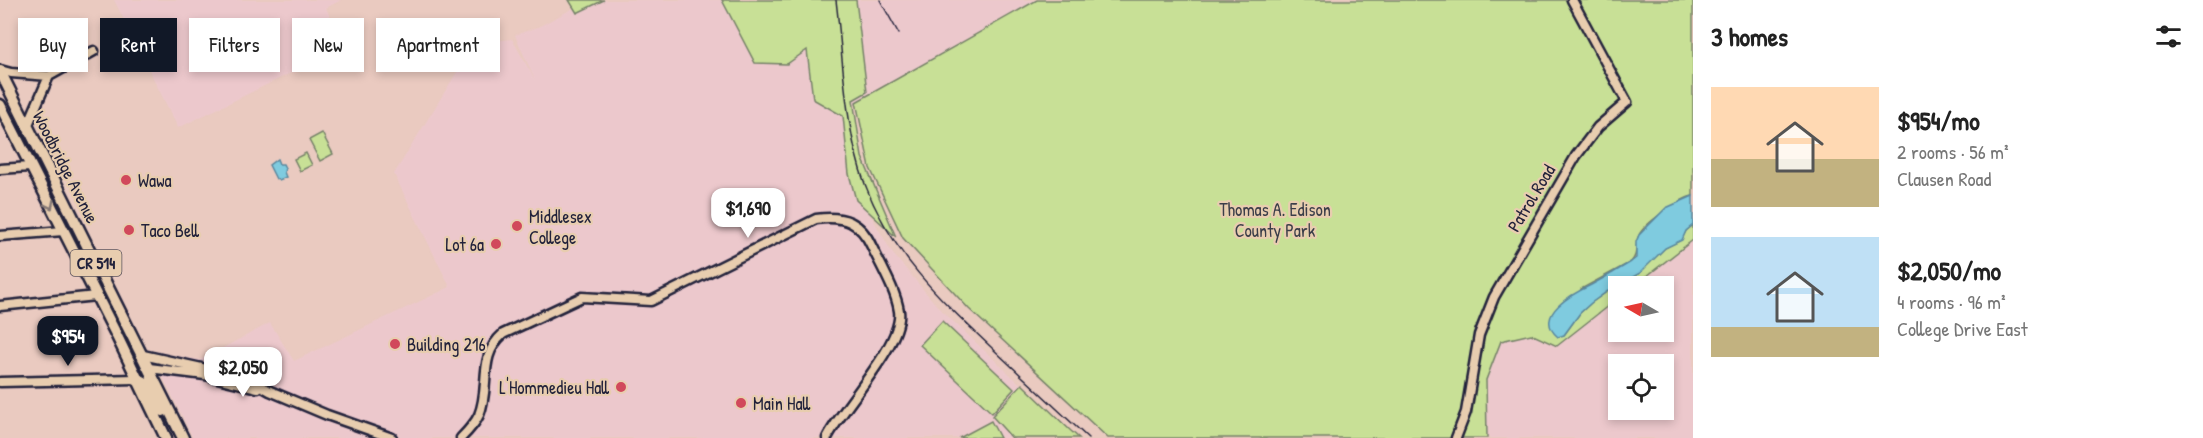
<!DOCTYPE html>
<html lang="en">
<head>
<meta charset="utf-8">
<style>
  :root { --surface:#fff; --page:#f6f6f6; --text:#222; --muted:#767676; --accent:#111827 }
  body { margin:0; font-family:"Patrick Hand",sans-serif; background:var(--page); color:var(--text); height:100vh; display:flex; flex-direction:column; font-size:22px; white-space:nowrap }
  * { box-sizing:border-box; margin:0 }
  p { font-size:20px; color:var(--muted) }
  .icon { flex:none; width:33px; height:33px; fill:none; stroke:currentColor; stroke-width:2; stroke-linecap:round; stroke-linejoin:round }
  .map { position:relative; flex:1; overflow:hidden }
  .drawer { display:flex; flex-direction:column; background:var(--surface); width:510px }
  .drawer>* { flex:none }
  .guide { position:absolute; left:18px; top:18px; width:570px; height:54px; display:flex; gap:12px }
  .needle { width:39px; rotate:279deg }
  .buttons { position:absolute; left:1608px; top:276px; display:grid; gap:12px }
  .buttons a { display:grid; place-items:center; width:66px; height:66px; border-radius:0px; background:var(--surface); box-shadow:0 3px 9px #0003; font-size:30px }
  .price { position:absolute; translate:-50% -51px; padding:0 14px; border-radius:12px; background:#fff; color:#222; font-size:20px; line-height:39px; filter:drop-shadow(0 2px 3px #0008) }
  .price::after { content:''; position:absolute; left:50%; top:36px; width:18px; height:14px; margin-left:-9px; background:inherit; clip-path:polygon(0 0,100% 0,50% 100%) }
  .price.current { background:var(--accent); color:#fff }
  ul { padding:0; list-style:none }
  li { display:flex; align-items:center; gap:18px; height:150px; padding:0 18px }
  li span { display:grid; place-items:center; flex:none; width:168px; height:120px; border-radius:0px; color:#555 }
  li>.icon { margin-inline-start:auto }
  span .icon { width:72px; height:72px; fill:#fffc; stroke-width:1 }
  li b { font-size:26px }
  h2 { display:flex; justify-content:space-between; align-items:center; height:72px; padding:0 18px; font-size:26px }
  .pill { padding:0 21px; border-radius:0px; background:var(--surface); box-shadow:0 3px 9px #0003; font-size:21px; line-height:54px }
  .pill.current { background:var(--accent); color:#fff }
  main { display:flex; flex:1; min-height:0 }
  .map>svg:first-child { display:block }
</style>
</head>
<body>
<main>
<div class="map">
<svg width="1693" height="438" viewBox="0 0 1693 438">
  <rect width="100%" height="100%" fill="#eacac0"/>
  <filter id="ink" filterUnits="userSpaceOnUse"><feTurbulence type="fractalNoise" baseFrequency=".0167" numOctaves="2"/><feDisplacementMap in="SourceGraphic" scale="12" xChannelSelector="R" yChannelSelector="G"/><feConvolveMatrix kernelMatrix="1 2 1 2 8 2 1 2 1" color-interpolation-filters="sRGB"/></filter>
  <g filter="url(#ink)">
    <path fill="#ecc8cc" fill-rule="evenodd" d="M114 0H341L326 8 343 44 338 50 178 128Z
      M604 0H722L755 63 807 49 813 99 843 116 852 184 893 254 939 308 1078 438H193L150 351 200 360 270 323 294 361 450 287 394 174 465 59 486 42 512 39 535 80 515 35 538 27 574 8 577 13Z
      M827 0H1037L840 112Z
      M1693 240V438H1487L1486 380 1501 341 1531 333 1557 346 1618 298V332H1664V286H1634ZM1618 364H1664V410H1618Z"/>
    <path fill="#c8e096" stroke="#758168" stroke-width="1.5" d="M569 0H604L577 13Z
      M722 0H856L867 92 853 100 862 157 896 237 856 200 849 174 843 116 813 99 807 50 787 64 755 63Z
      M1037 0H1693V196C1681 198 1644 224 1639 235 1634 244 1639 254 1631 262L1581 289 1564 335 1580 313 1591 303 1608 291 1634 278 1665 248 1681 240 1686 231 1693 225V240L1634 286H1618V298L1557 346 1531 334 1501 341 1486 380 1487 438H1108L969 309 903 238 870 168 856 102Z
      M322 133 333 154 320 161 309 140Z
      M306 153 312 165 300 171 294 159Z
      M942 321 1014 389 992 413 920 345Z
      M1022 384 1071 431 1079 438H1012L992 416Z
      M991 421 1000 438H959L963 436Z"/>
    <path fill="#7fcbdf" stroke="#5a879d" stroke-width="1.5" d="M277 159 279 164H283L285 168 284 172 286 177 279 180 276 179 269 165Z
      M1693 196V225L1686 231 1682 240 1665 248 1640 273 1608 291 1591 303 1580 313 1564 335 1558 337C1532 315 1574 293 1591 285 1604 278 1618 270 1631 262L1636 258V242L1639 235 1666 208Z"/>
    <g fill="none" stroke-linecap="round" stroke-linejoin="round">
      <g stroke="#22223b" stroke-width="13">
        <path id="minor" d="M0 70 11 73 49 76
          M49 76 94 51
          M27 127 49 76
          M0 169 30 167
          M0 236 63 231
          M0 306 96 296
          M143 355 247 378 270 391 327 415 392 438
          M149 368 205 375 258 388
          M0 382 136 379
          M461 438C468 431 475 424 479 415 491 386 477 357 503 334L582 297 651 301 816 219C844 215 861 222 872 247 881 266 896 291 899 311 904 343 842 407 827 438
          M1456 438 1466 412 1479 335 1494 297 1576 156 1598 127 1627 102 1572 0"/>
      </g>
      <g stroke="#22223b" stroke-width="15">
        <path id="major" d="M0 71 183 438
          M0 105 115 332 166 438
          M136 379C152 381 156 399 163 411"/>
      </g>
      <use href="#minor" stroke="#e8cdaf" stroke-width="8"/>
      <use href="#major" stroke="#e8cdaf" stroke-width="10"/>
      <path stroke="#22223b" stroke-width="1.5" d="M836 0C843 57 845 131 865 184 891 253 939 298 992 348 1024 378 1056 408 1088 438
        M880 0 899 34"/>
    </g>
    <defs><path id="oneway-chevron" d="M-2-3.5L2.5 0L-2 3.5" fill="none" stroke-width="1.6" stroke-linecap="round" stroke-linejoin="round" transform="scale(1.5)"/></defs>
    <use stroke="#857875" href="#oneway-chevron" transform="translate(50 205) rotate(63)"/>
  </g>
  <g fill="#d1495b" stroke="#e8cdaf" stroke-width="2">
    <circle cx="126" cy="180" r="6"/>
    <circle cx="517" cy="226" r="6"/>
    <circle cx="129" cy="230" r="6"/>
    <circle cx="496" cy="244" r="6"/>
    <circle cx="395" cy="344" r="6"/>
    <circle cx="621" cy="387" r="6"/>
    <circle cx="741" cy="403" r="6"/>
  </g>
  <g text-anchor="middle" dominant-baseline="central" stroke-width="4.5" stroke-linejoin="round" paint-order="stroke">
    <rect fill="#e8cdaf" stroke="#5d555e" stroke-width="1.5" x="70.5" y="250" width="51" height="26" rx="4.5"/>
    <g font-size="16" font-weight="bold" fill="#22223b">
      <text x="96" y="263">CR 514</text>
    </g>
    <g font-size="18" fill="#22223b" stroke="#e8cdaf">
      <text transform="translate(66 167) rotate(63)">Woodbridge Avenue</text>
      <text transform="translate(1531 198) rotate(-59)">Patrol Road</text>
    </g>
    <g font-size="18" fill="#22223b" stroke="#e8cdaf" text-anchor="start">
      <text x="138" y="180">Wawa</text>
      <text x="529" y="216">Middlesex<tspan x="529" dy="21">College</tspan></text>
      <text x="141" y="230">Taco Bell</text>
      <text x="484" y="244" text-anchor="end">Lot 6a</text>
      <text x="407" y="344">Building 216</text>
      <text x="609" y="387" text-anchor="end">L'Hommedieu Hall</text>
      <text x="753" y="403">Main Hall</text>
    </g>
    <g font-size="18" fill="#3b3e49" stroke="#e8cdaf">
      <text x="1275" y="209">Thomas A. Edison<tspan x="1275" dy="21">County Park</tspan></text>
    </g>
  </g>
</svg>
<div class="buttons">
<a><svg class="needle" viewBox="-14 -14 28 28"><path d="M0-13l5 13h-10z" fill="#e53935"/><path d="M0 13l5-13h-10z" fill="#767676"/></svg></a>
<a><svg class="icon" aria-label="locate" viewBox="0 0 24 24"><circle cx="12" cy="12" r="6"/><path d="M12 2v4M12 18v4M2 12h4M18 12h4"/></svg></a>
</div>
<b class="price" style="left:748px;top:239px">$1,690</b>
<b class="price current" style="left:68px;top:367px">$954</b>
<b class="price" style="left:243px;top:398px">$2,050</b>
<div class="guide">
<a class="pill">Buy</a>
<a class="pill current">Rent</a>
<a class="pill">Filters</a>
<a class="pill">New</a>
<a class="pill">Apartment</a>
</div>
</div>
<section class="drawer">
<h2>3 homes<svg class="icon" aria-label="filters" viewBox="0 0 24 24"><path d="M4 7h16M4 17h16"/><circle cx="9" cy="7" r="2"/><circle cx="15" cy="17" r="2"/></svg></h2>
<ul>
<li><span style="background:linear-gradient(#ffd9b3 60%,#c2b280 0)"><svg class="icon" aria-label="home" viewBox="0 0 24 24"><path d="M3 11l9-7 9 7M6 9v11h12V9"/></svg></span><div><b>$954/mo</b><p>2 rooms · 56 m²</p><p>Clausen Road</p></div></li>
<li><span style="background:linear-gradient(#bfe0f5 75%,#c2b280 0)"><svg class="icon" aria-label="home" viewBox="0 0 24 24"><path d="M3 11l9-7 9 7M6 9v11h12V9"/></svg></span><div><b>$2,050/mo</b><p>4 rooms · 96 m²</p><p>College Drive East</p></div></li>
</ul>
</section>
</main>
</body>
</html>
